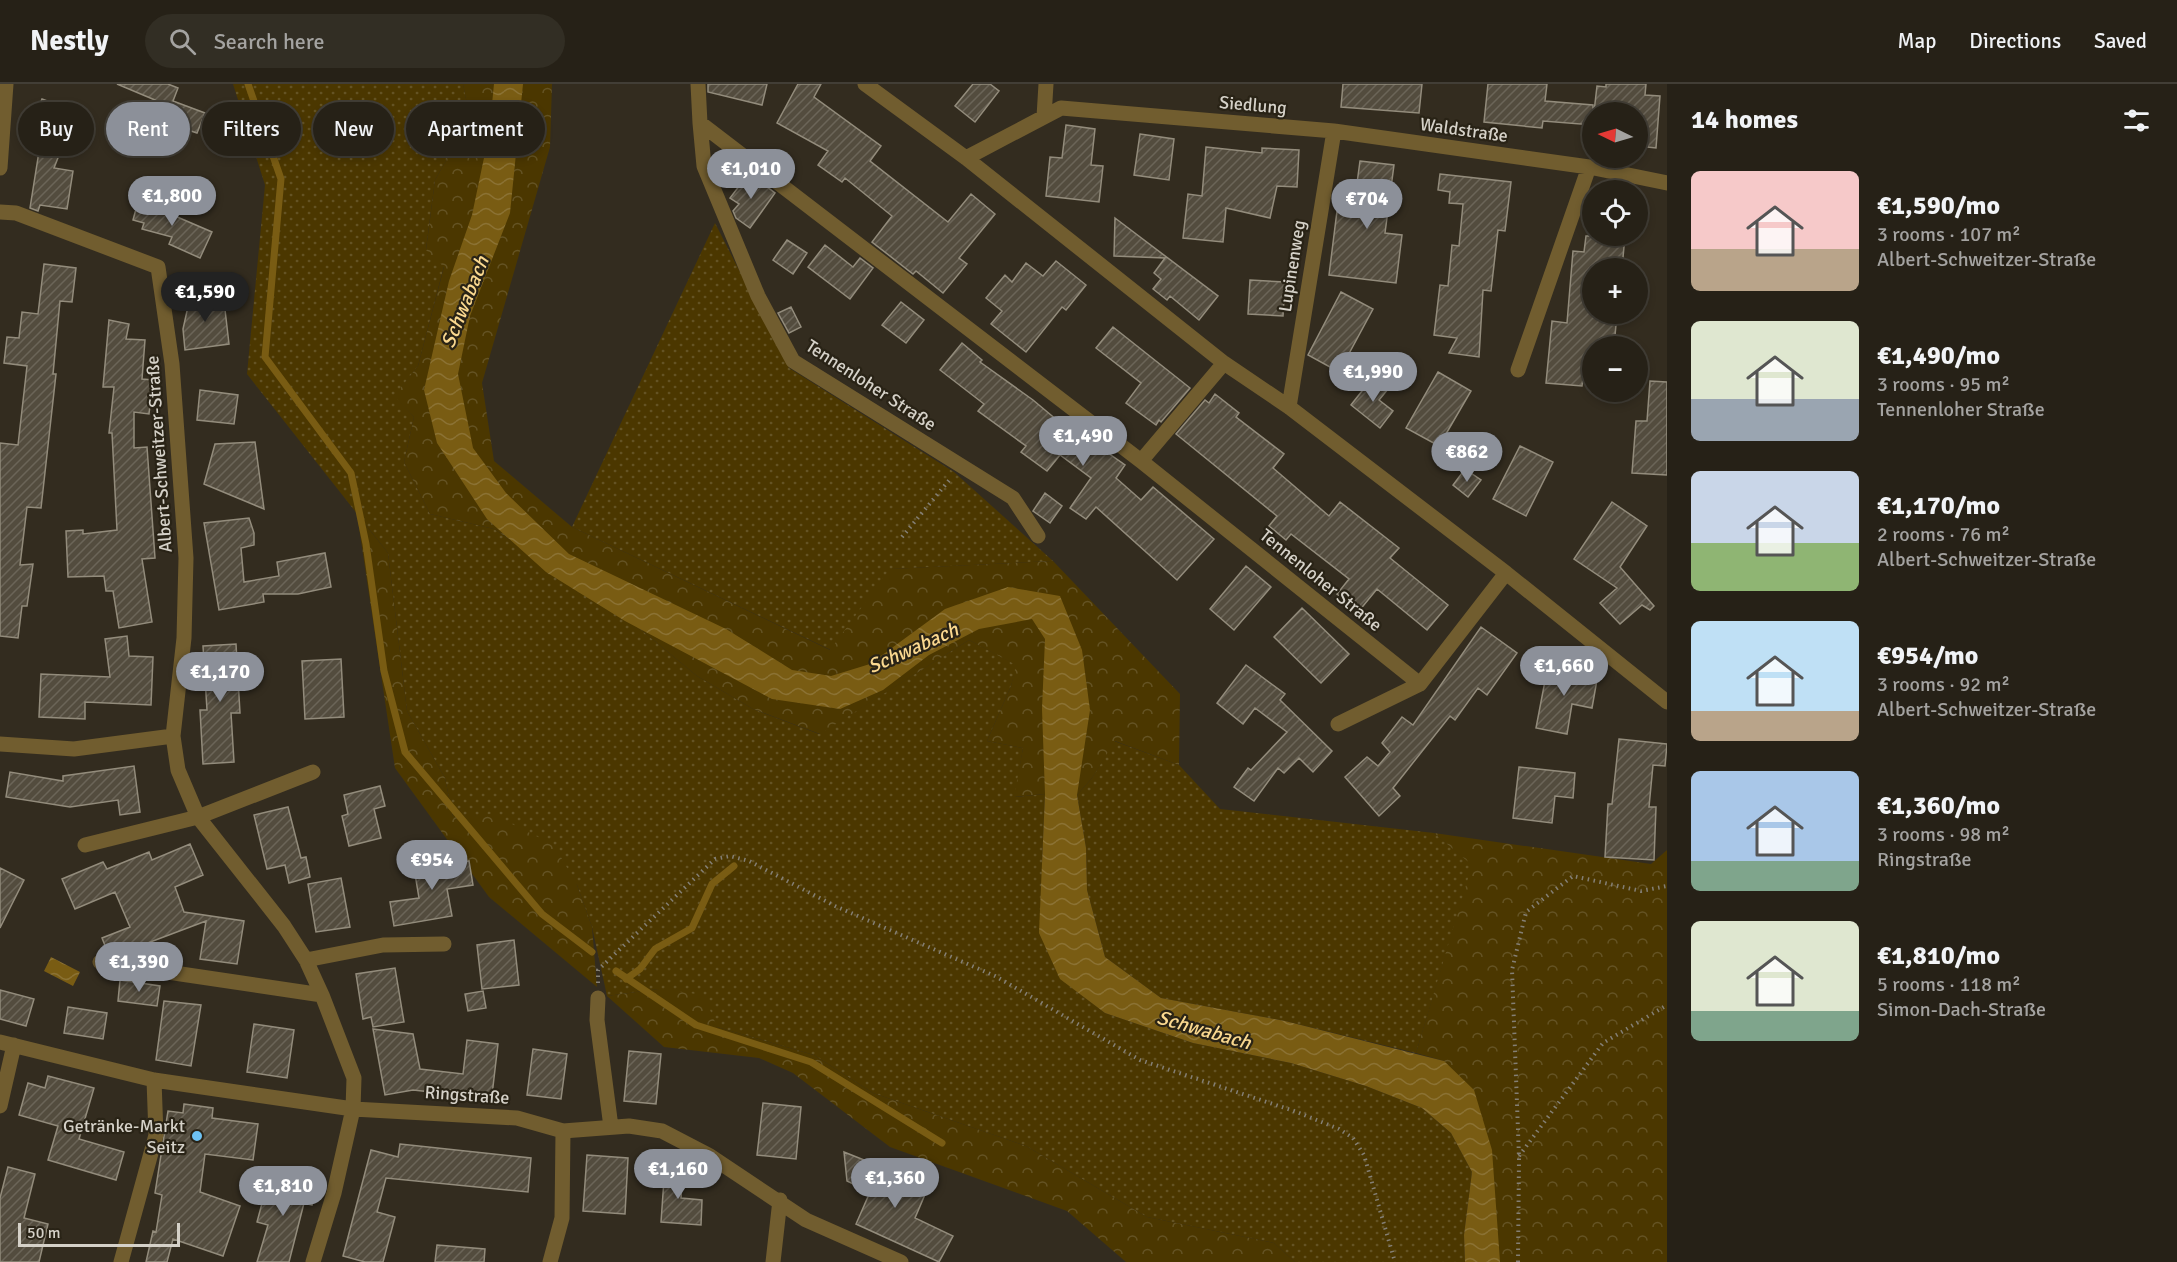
<!DOCTYPE html>
<html lang="en">
<head>
<meta charset="utf-8">
<style>
  :root { --surface:#262117; --page:#322e24; --text:#f1f3f6; --muted:#a4a3a1; --line:#423e36; --accent:#8c9099 }
  body { margin:0; font-family:Signika,sans-serif; background:var(--page); color:var(--text); height:100vh; display:flex; flex-direction:column; font-size:22px; white-space:nowrap }
  * { box-sizing:border-box; margin:0 }
  p { font-size:20px; color:var(--muted) }
  .icon { flex:none; width:33px; height:33px; fill:none; stroke:currentColor; stroke-width:2; stroke-linecap:round; stroke-linejoin:round }
  .map { position:relative; flex:1; overflow:hidden }
  .details { display:flex; flex-direction:column; background:var(--surface); width:510px }
  .details>* { flex:none }
  .guide { position:absolute; left:18px; top:18px; width:570px; height:54px; display:flex; gap:12px }
  .needle { width:39px; rotate:275deg }
  .tools { position:absolute; left:1582px; top:18px; display:grid; gap:12px }
  .tools a { display:grid; place-items:center; width:66px; height:66px; border-radius:50%; background:var(--surface); box-shadow:0 3px 9px #0003,0 0 0 2px var(--line); font-size:30px }
  .scale { position:absolute; left:18px; bottom:15px; width:162px; box-sizing:border-box; padding-left:6px; border:3px solid #d5d1c8; border-top:0; font-size:16px; line-height:21px; white-space:nowrap; color:#d5d1c8; -webkit-text-stroke:4px #292316; paint-order:stroke }
  .price { position:absolute; translate:-50% -51px; padding:0 14px; border-radius:21px; background:var(--accent); color:#fff; font-size:20px; line-height:39px; filter:drop-shadow(0 2px 3px #0008) }
  .price::after { content:''; position:absolute; left:50%; top:36px; width:18px; height:14px; margin-left:-9px; background:inherit; clip-path:polygon(0 0,100% 0,50% 100%) }
  .price.on { background:#222; color:#fff }
  ul { padding:0; list-style:none }
  li { display:flex; align-items:center; gap:18px; height:150px; padding:0 24px }
  li span { display:grid; place-items:center; flex:none; width:168px; height:120px; border-radius:9px; color:#555 }
  li>.icon { margin-inline-start:auto }
  span .icon { width:72px; height:72px; fill:#fffc; stroke-width:1 }
  li b { font-size:26px }
  h2 { display:flex; justify-content:space-between; align-items:center; height:72px; padding:0 24px; font-size:26px }
  .pill { padding:0 21px; border-radius:27px; background:var(--surface); box-shadow:0 3px 9px #0003,0 0 0 2px var(--line); font-size:21px; line-height:54px }
  .pill.on { background:var(--accent); color:#fff }
  header { display:flex; align-items:center; gap:36px; box-sizing:border-box; height:84px; padding:0 30px; background:var(--surface); border-bottom:2px solid var(--line) }
  header strong { font-size:28px }
  nav { display:flex; gap:33px; margin-inline-start:auto; font-size:21px }
  .search { width:420px; height:54px; background:var(--page); display:flex; align-items:center; gap:15px; box-sizing:border-box; padding:0 21px; border-radius:33px; color:var(--muted); font-size:22px }
  main { display:flex; flex:1; min-height:0 }
  .map>svg:first-child { display:block }
</style>
</head>
<body>
<header>
<strong>Nestly</strong>
<div class="search"><svg class="icon" aria-label="search" viewBox="0 0 24 24"><circle cx="10" cy="10" r="6"/><path d="M15 15l6 6"/></svg>Search here</div>
<nav><a>Map</a><a>Directions</a><a>Saved</a></nav>
</header>
<main>
<div class="map">
<svg width="1667" height="1178" viewBox="0 0 1667 1178">
  <defs>
    <pattern id="green-dots" width="8" height="8" patternUnits="userSpaceOnUse" patternTransform="scale(1.5)"><rect width="8" height="8" fill="#4b3700"/><path d="M2 2h.1M6 6h.1" fill="none" stroke="#645324" stroke-width="1.8" stroke-linecap="round"/></pattern>
    <pattern id="forest-crowns" width="20" height="18" patternUnits="userSpaceOnUse" patternTransform="scale(1.5)"><rect width="20" height="18" fill="#4b3700"/><path d="M2 6a3 3 0 1 1 6 0M12 15a3 3 0 1 1 6 0" fill="none" stroke="#645324"/></pattern>
    <pattern id="water-waves" width="16" height="10" patternUnits="userSpaceOnUse" patternTransform="scale(1.5)"><rect width="16" height="10" fill="#795c13"/><path d="M0 5q4-4 8 0t8 0" fill="none" stroke="#8b7234"/></pattern>
    <pattern id="building-hatch" width="6" height="6" patternUnits="userSpaceOnUse" patternTransform="scale(1.5)"><rect width="6" height="6" fill="#534c3e"/><path d="M-1 1l2-2M0 6l6-6M5 7l2-2" fill="none" stroke="#6b6558"/></pattern>
  </defs>
  <rect width="100%" height="100%" fill="#332c1f"/>
  <path fill="url(#green-dots)" d="M233 0H463L470 35 435 96 426 165 444 182 418 282 395 312 414 333 404 378 430 430 494 445 611 521 697 592 753 625 819 650 969 556 1017 581 1011 602 987 657 1023 664 1015 713 1045 710 1042 781 1060 894 1105 929 1193 959 1291 979 1366 1002 1422 1024 1451 1049 1472 1088 1464 1151 1465 1178H1295L1274 1159 1147 1133 1026 1062 873 1009 814 971 717 943 658 905 607 912 592 843 577 801 492 731 453 733 445 694 407 627 388 469 247 290 265 101Z
    M715 139 789 284 954 388 1053 477 891 485 831 566 572 443Z
    M1114 657 1179 681 1220 725 1434 749 1473 781 1416 969 1285 937 1161 914 1105 873 1087 806 1086 764 1077 711 1092 694Z"/>
  <path fill="url(#forest-crowns)" d="M463 0H552L550 63 482 299 494 377 572 443 830 566 890 485 1053 477 1180 610 1179 681 1115 657 1092 694 1077 711 1045 710 1014 713 1023 664 987 657 1011 602 1016 581 969 556 820 650 753 625 697 592 611 521 494 445 430 430 404 378 414 333 394 312 418 282 444 183 426 166 435 96 470 35Z
    M357 430 388 469 407 627 445 694 453 733 492 730 554 761 577 801 592 843 597 903 489 813 395 684Z
    M1434 749 1651 780 1667 766V1178H1500L1444 977 1416 969 1472 781Z
    M658 905 704 911 717 943 814 971 873 1009 1026 1062 1147 1133 1274 1159 1295 1178H1126L1067 1127 890 1063 793 989 759 974 664 963 607 912Z"/>
  <path fill="url(#water-waves)" d="M494 0H523L510 129 470 232 458 290 473 364 506 409 569 470 726 545 792 586 831 592 870 580 945 525 1008 503 1060 512 1082 566 1090 626 1077 711 1086 764 1087 806 1105 873 1161 914 1285 937 1444 977 1474 1006 1492 1066 1500 1178H1465L1464 1151 1472 1088 1451 1049 1422 1024 1366 1002 1291 979 1193 959 1105 929 1060 895 1039 849 1045 710 1042 625 1045 555 1032 535 979 545 929 571 883 606 840 625 772 615 625 537 546 488 487 435 437 359 424 306 449 197 472 131 489 50Z
    M51 873 80 888 73 902 44 887Z"/>
  <g fill="none" stroke-linecap="round" stroke-linejoin="round">
    <path stroke="#795c13" stroke-width="7" d="M248 0 281 95 265 273 351 389 366 460 384 587 405 668 542 830 592 868
      M616 887 696 941 811 978 942 1059
      M626 895 640 885 655 865 692 844 712 800 734 782"/>
  </g>
  <path fill="url(#building-hatch)" stroke="#938c7c" stroke-width="1.5" d="M117 0H168L178 4 173 17 205 29 197 49 185 45 178 65 142 52 155 16Z
    M708 0H767L762 21 708 8Z
    M798 0H821L814 13 881 62 870 77 948 138 971 110 995 130 959 174 967 180 943 209 916 187 913 190 872 158 892 132 845 94 842 98 818 81 828 67 777 39Z
    M973 0H990L999 7 975 38 955 22Z
    M1343 0H1422L1419 29 1341 23Z
    M1488 0H1547L1545 17 1593 21V41L1543 37 1542 44 1484 38Z
    M1606 0H1646L1645 11 1660 12 1656 64 1638 62V28H1594L1597 2 1606 3Z
    M42 15 76 28 54 84 73 87 67 125 40 121 38 127 30 124 41 55 28 50Z
    M1066 41 1095 45 1091 81 1103 82 1099 118 1046 112 1050 73 1062 74Z
    M1140 50 1174 55 1169 96 1134 91Z
    M1206 63 1262 69V64L1299 66 1297 103 1277 102 1270 134 1226 124 1223 158 1183 154 1188 110 1202 112Z
    M1360 77 1394 81 1385 149 1402 151 1396 199 1329 191 1337 127 1353 129Z
    M749 89 775 109 750 144 736 134 733 127 739 120 730 114Z
    M1440 90 1511 98 1505 147 1498 146 1491 207 1483 206 1479 273 1449 269 1457 254 1434 251 1440 201 1448 202 1452 161 1459 162 1463 120 1449 119 1450 108 1438 106Z
    M139 114 177 125 175 132 212 148 200 174 169 160 172 153 142 145 144 139 133 136Z
    M1115 134 1218 212 1199 236 1170 212 1167 216 1153 205 1161 195 1154 189 1165 174 1114 172Z
    M1586 152H1625L1622 184H1593V230H1617L1614 262H1593V271L1586 270 1582 302 1546 299 1552 237 1567 239 1573 167 1584 168Z
    M787 156 807 169 793 190 773 176Z
    M825 161 853 183 860 174 873 184 850 215 808 183Z
    M1056 177 1086 201 1066 226 1062 223 1026 268 991 240 1002 227 986 214 1005 191 1012 198 1026 179 1043 192Z
    M44 180 76 184 72 218 60 217 53 290H56L41 424 27 423 20 481 33 480 27 522H22L18 554 0 552V359L18 361 27 282 4 279 7 253 19 254 22 228 38 230Z
    M1250 196 1285 198 1283 232 1248 230Z
    M1341 208 1373 225 1339 288 1308 271Z
    M191 209 224 217 229 260 185 266 183 245Z
    M901 218 924 236 906 259 882 241Z
    M791 223 801 243 789 249 778 229Z
    M109 236 129 240 126 255 145 256 142 295 153 296 149 330 134 328V364L147 363 155 474 142 475 152 538 119 544 113 507H106L104 492 68 493 66 447 83 446V450L117 446 112 349H109L114 303H103Z
    M1113 243 1190 304 1161 338 1159 336 1156 341 1126 319 1141 299 1096 264Z
    M962 259 982 276 980 278 1033 316 1094 367 1098 362 1125 381 1116 394 1141 416 1153 403 1214 455 1177 496 1096 423 1086 435 1070 424 1091 394 1060 371 1047 387 1021 368 1026 362 978 327 984 320 940 286Z
    M1438 288 1471 307 1439 362 1406 344Z
    M1373 293 1388 305 1379 316 1393 327 1380 344 1351 321Z
    M1650 297 1667 298V391L1632 389 1636 337H1647Z
    M200 306 238 311 234 340 197 336Z
    M1215 310 1239 329 1236 333 1284 370 1273 384 1329 432 1340 418 1399 464 1390 474 1448 521 1427 546 1377 505 1359 527 1337 510 1349 495 1291 450 1286 456 1269 442 1277 432 1176 350 1205 316 1209 319Z
    M255 358 264 425 204 400 215 360Z
    M1520 362 1553 378 1526 432 1493 415Z
    M1465 385 1481 396 1468 413 1453 401Z
    M1045 409 1062 422 1050 439 1033 427Z
    M1612 418 1647 442 1620 483 1654 522 1650 526 1642 521 1620 540 1600 519 1617 504 1574 475Z
    M249 434 254 449V461L241 464 244 498 279 492 277 478 325 469 331 503 298 510H263L264 518 219 526 204 439Z
    M1246 482 1271 503 1234 546 1210 525Z
    M1302 524 1349 570 1321 599 1274 553Z
    M1481 543 1517 569 1487 611 1478 604 1455 636 1450 632 1393 704 1400 712 1379 732 1345 693 1367 673 1378 682 1390 668 1382 659 1402 633 1413 641Z
    M127 552 129 572 153 573 151 621 85 618V635L39 633 41 590 110 593 105 555Z
    M236 560 240 629H231L234 678 203 680 200 626H207L203 562Z
    M341 575 344 633 305 635 302 577Z
    M1246 581 1285 610 1280 616 1332 667 1313 688 1299 674 1284 689 1278 684 1254 717 1234 703 1248 684 1251 686 1287 648 1255 624 1243 640 1217 619Z
    M1548 581 1598 590 1592 624 1572 620 1567 650 1536 644Z
    M1619 655 1667 660 1665 682 1653 681 1649 723H1656L1654 776 1605 773 1608 720H1612Z
    M134 682 140 728 120 731 118 716 70 723 6 713 10 688 63 697V692Z
    M1519 683 1575 689 1573 714 1555 712 1552 739 1513 734Z
    M380 702 385 722 374 725 381 754 349 762 342 732 348 730 344 711Z
    M288 723 301 774 306 773 310 793 289 799 285 781 267 785 254 731Z
    M190 760 203 791 175 803 184 828 244 837 237 880 200 875 206 837 116 871 108 869 102 854 130 843 115 808 75 825 62 795 103 778 107 785 149 768 152 776Z
    M451 772 453 780 469 777 473 801 447 805 452 832 394 842 390 818 419 814 413 778Z
    M0 784 24 796 0 844Z
    M341 794 350 843 316 848 308 800Z
    M514 856 519 901 482 905 477 861Z
    M395 884 404 938 373 943 371 933 363 935 356 890Z
    M120 896 160 902 157 922 118 917Z
    M0 906 34 915 26 942 0 935Z
    M483 907 486 924 468 927 465 910Z
    M164 917 201 921 191 982 156 976Z
    M68 923 107 929 103 955 64 949Z
    M254 940 294 946 287 994 247 988Z
    M373 945 413 950 420 985 463 990 467 956 498 960 492 1011 441 1005 440 1009 413 1006 385 1011Z
    M533 965 567 970 561 1015 527 1011Z
    M629 967 661 970 656 1020 624 1017Z
    M48 992 94 1004 79 1055 124 1068 116 1096 48 1076 58 1042 19 1031 28 999 45 1004Z
    M763 1019 801 1023 796 1075 757 1071Z
    M184 1020 213 1024 212 1034 258 1040 253 1076 205 1070 200 1108 240 1122 223 1172 173 1155 167 1178H146L153 1147 156 1148 162 1111 155 1109 168 1027 183 1029Z
    M400 1060 531 1074 528 1108 386 1094 377 1128 395 1133 383 1178H365L343 1172 371 1066 398 1073Z
    M844 1068 884 1084 883 1087 926 1108 915 1134 953 1152 939 1178 856 1140 870 1108 847 1097Z
    M587 1071 628 1074 625 1130 583 1127Z
    M665 1081 683 1082 681 1114 702 1116 701 1141 661 1138Z
    M8 1083 35 1090 24 1134 48 1140 39 1178H0V1114Z
    M293 1092 318 1099 312 1121 304 1119 289 1178H257L268 1141 257 1138 268 1097 290 1103Z
    M437 1161 485 1165 484 1178H435Z"/>
  <g fill="none" stroke-linecap="round" stroke-linejoin="round">
    <path stroke="#847f74" stroke-width="4" stroke-dasharray="1.5 4.5" stroke-linecap="butt" d="M902 453 951 394
      M598 899V886L715 775 730 772 749 777 835 822 995 892 1140 976 1294 1027 1339 1045 1353 1054 1364 1071 1395 1178
      M1519 1072 1603 959 1667 921
      M1518 1178 1519 1073 1512 886 1526 828 1573 792 1641 807 1667 802"/>
    <path stroke="#715d2f" stroke-width="15" d="M698 0 700 39 1141 377 1420 600 1506 489
      M865 0 966 74 1224 279 1289 323 1506 489 1667 618
      M1044 33 1046 0
      M700 39 704 82 758 212 793 277 1013 414 1038 452
      M966 74 1061 24 1334 47 1589 83 1667 99
      M0 84 6 0
      M0 128 16 129 158 183 172 280 186 474 184 554 173 652 178 686 198 733 284 842 306 876 322 911 354 994 353 1025 334 1109 313 1178
      M1518 286 1589 83
      M1289 323 1334 47
      M1141 377 1224 279
      M1338 640 1420 600
      M0 660 74 665 173 652
      M85 761 198 733 313 688
      M306 876 383 861 444 860
      M100 878 322 911
      M598 914 597 936 611 1043
      M0 958 154 996 353 1025 517 1034 563 1047 629 1042 662 1047 710 1072 806 1136 901 1178
      M0 1022 14 961
      M121 1178 156 1051 154 996
      M550 1178 562 1134 563 1047
      M773 1178 780 1116"/>
  </g>
  <circle fill="#6ec2f3" stroke="#292316" stroke-width="2" cx="197" cy="1052" r="6"/>
  <g text-anchor="middle" dominant-baseline="central" stroke-width="4.5" stroke-linejoin="round" paint-order="stroke">
    <g font-size="18" fill="#d5d1c8" stroke="#292316">
      <text transform="translate(1253 21) rotate(5)">Siedlung</text>
      <text transform="translate(1464 46) rotate(8)">Waldstraße</text>
      <text transform="translate(1292 182) rotate(-81)">Lupinenweg</text>
      <text transform="translate(871 301) rotate(33)">Tennenloher Straße</text>
      <text transform="translate(159 370) rotate(-94)">Albert-Schweitzer-Straße</text>
      <text transform="translate(1321 496) rotate(39)">Tennenloher Straße</text>
      <text transform="translate(467 1011) rotate(4)">Ringstraße</text>
    </g>
    <g font-size="18" fill="#d5d1c8" stroke="#292316" text-anchor="end">
      <text x="185" y="1042">Getränke-Markt<tspan x="185" dy="21">Seitz</tspan></text>
    </g>
    <g font-size="20" font-style="italic" fill="#fad88f" stroke="#292316">
      <text transform="translate(465 218) rotate(-68)">Schwabach</text>
      <text transform="translate(913 564) rotate(-24)">Schwabach</text>
      <text transform="translate(1204 946) rotate(16)">Schwabach</text>
    </g>
  </g>
</svg>
<div class="tools">
<a><svg class="needle" viewBox="-14 -14 28 28"><path d="M0-13l5 13h-10z" fill="#e53935"/><path d="M0 13l5-13h-10z" fill="#a4a3a1"/></svg></a>
<a><svg class="icon" aria-label="locate" viewBox="0 0 24 24"><circle cx="12" cy="12" r="6"/><path d="M12 2v4M12 18v4M2 12h4M18 12h4"/></svg></a>
<a>+</a>
<a>−</a>
</div>
<div class="scale">50 m</div>
<b class="price" style="left:751px;top:116px">€1,010</b>
<b class="price" style="left:172px;top:143px">€1,800</b>
<b class="price" style="left:1367px;top:146px">€704</b>
<b class="price on" style="left:205px;top:239px">€1,590</b>
<b class="price" style="left:1373px;top:319px">€1,990</b>
<b class="price" style="left:1083px;top:383px">€1,490</b>
<b class="price" style="left:1467px;top:399px">€862</b>
<b class="price" style="left:1564px;top:613px">€1,660</b>
<b class="price" style="left:220px;top:619px">€1,170</b>
<b class="price" style="left:432px;top:807px">€954</b>
<b class="price" style="left:139px;top:909px">€1,390</b>
<b class="price" style="left:678px;top:1116px">€1,160</b>
<b class="price" style="left:895px;top:1125px">€1,360</b>
<b class="price" style="left:283px;top:1133px">€1,810</b>
<div class="guide">
<a class="pill">Buy</a>
<a class="pill on">Rent</a>
<a class="pill">Filters</a>
<a class="pill">New</a>
<a class="pill">Apartment</a>
</div>
</div>
<section class="details">
<h2>14 homes<svg class="icon" aria-label="filters" viewBox="0 0 24 24"><path d="M4 7h16M4 17h16"/><circle cx="9" cy="7" r="2"/><circle cx="15" cy="17" r="2"/></svg></h2>
<ul>
<li><span style="background:linear-gradient(#f6c9c9 65%,#b9a48a 0)"><svg class="icon" aria-label="home" viewBox="0 0 24 24"><path d="M3 11l9-7 9 7M6 9v11h12V9"/></svg></span><div><b>€1,590/mo</b><p>3 rooms · 107 m²</p><p>Albert-Schweitzer-Straße</p></div></li>
<li><span style="background:linear-gradient(#dfe7d0 65%,#9aa5b1 0)"><svg class="icon" aria-label="home" viewBox="0 0 24 24"><path d="M3 11l9-7 9 7M6 9v11h12V9"/></svg></span><div><b>€1,490/mo</b><p>3 rooms · 95 m²</p><p>Tennenloher Straße</p></div></li>
<li><span style="background:linear-gradient(#c9d6e8 60%,#8fb573 0)"><svg class="icon" aria-label="home" viewBox="0 0 24 24"><path d="M3 11l9-7 9 7M6 9v11h12V9"/></svg></span><div><b>€1,170/mo</b><p>2 rooms · 76 m²</p><p>Albert-Schweitzer-Straße</p></div></li>
<li><span style="background:linear-gradient(#bfe0f5 75%,#b9a48a 0)"><svg class="icon" aria-label="home" viewBox="0 0 24 24"><path d="M3 11l9-7 9 7M6 9v11h12V9"/></svg></span><div><b>€954/mo</b><p>3 rooms · 92 m²</p><p>Albert-Schweitzer-Straße</p></div></li>
<li><span style="background:linear-gradient(#a9c7e8 75%,#7fa58c 0)"><svg class="icon" aria-label="home" viewBox="0 0 24 24"><path d="M3 11l9-7 9 7M6 9v11h12V9"/></svg></span><div><b>€1,360/mo</b><p>3 rooms · 98 m²</p><p>Ringstraße</p></div></li>
<li><span style="background:linear-gradient(#dfe7d0 75%,#7fa58c 0)"><svg class="icon" aria-label="home" viewBox="0 0 24 24"><path d="M3 11l9-7 9 7M6 9v11h12V9"/></svg></span><div><b>€1,810/mo</b><p>5 rooms · 118 m²</p><p>Simon-Dach-Straße</p></div></li>
</ul>
</section>
</main>
</body>
</html>
